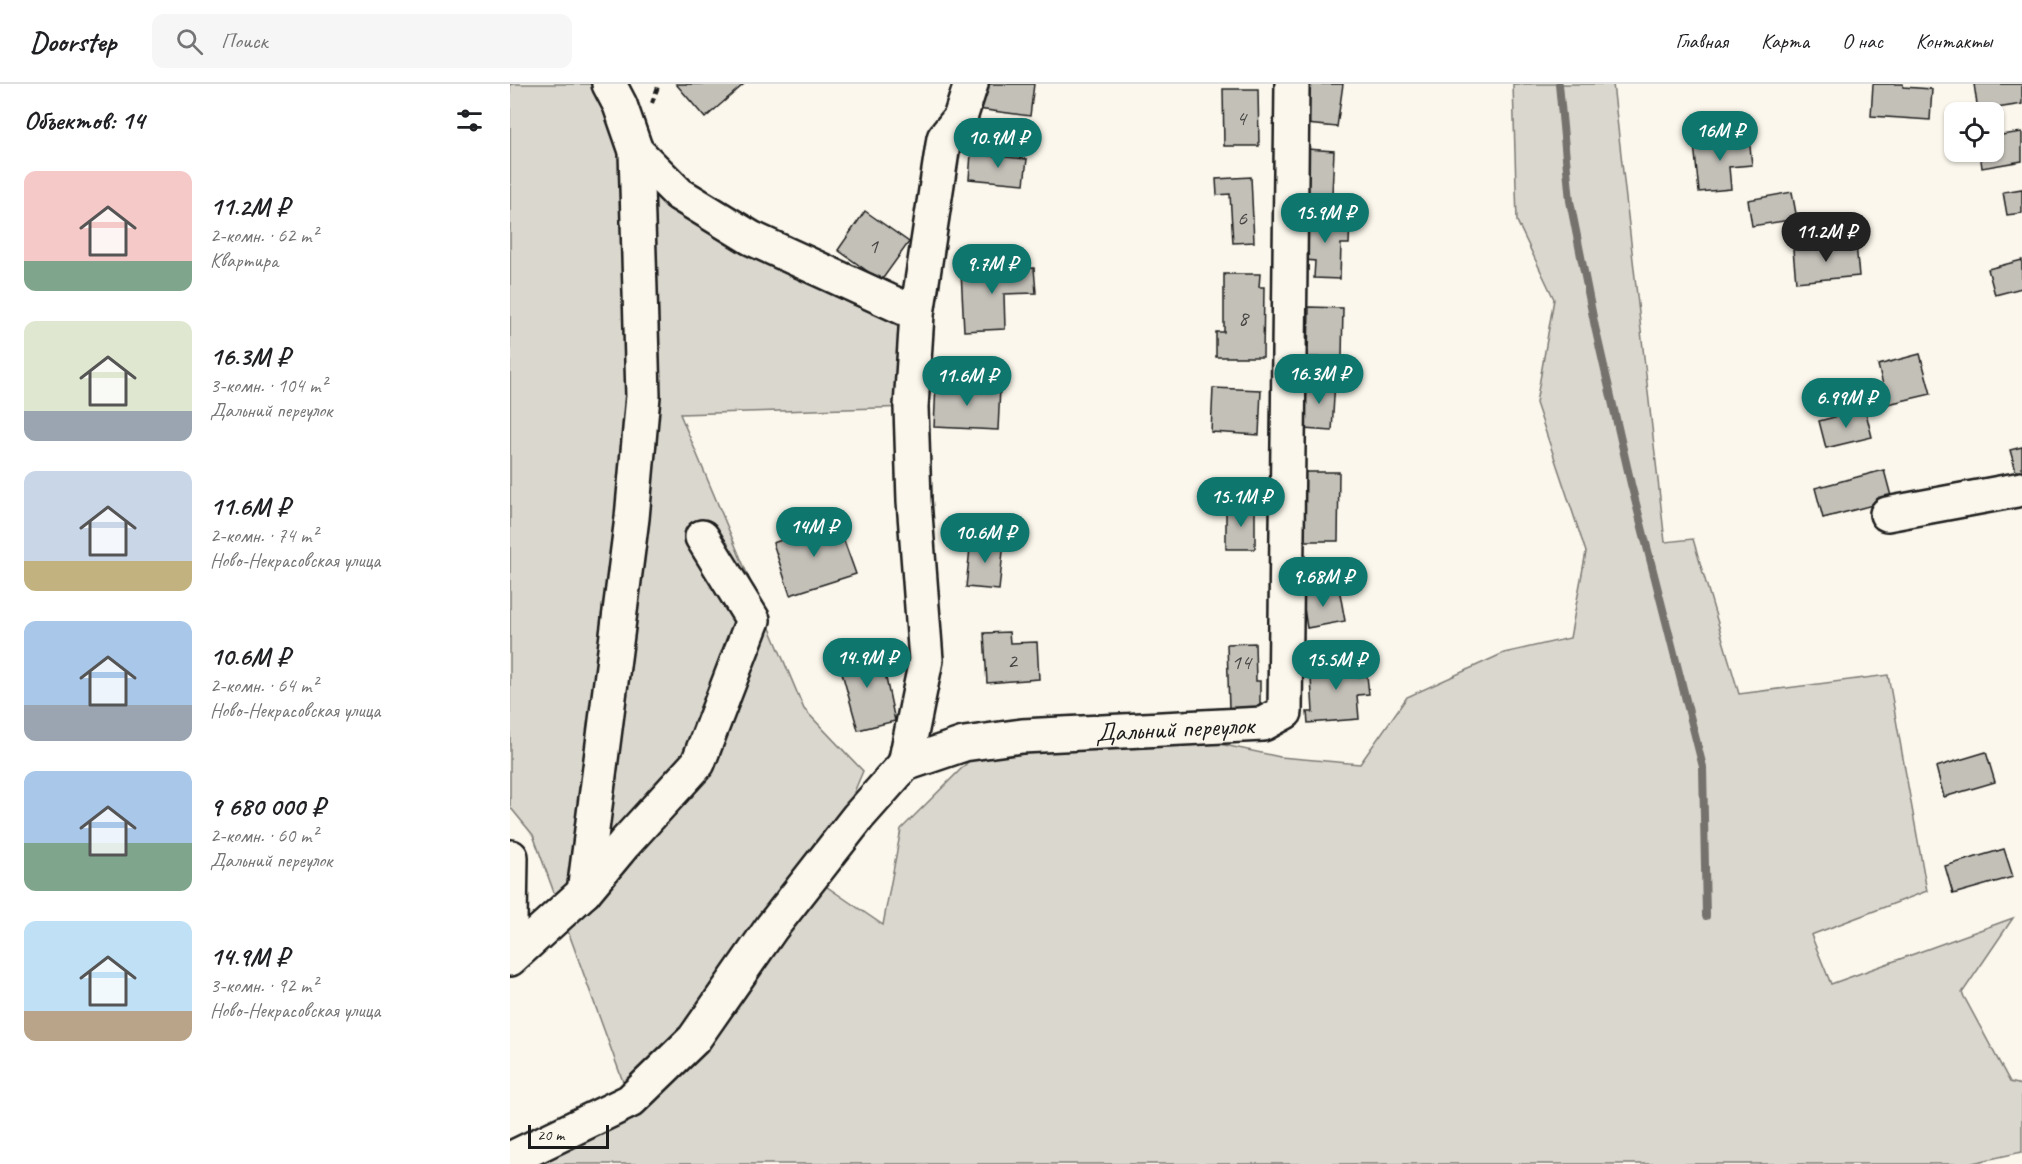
<!DOCTYPE html>
<html lang="ru">
<head>
<meta charset="utf-8">
<style>
  :root { --surface:#fff; --page:#f6f6f6; --text:#202124; --muted:#757577; --line:#e0e0e0; --accent:#0f766e }
  body { margin:0; font-family:Caveat,sans-serif; background:var(--page); color:var(--text); height:100vh; display:flex; flex-direction:column; font-size:22px; white-space:nowrap }
  * { box-sizing:border-box; margin:0 }
  p { font-size:20px; color:var(--muted) }
  .icon { flex:none; width:33px; height:33px; fill:none; stroke:currentColor; stroke-width:2; stroke-linecap:round; stroke-linejoin:round }
  .map { position:relative; flex:1; overflow:hidden }
  .panel { display:flex; flex-direction:column; background:var(--surface); width:510px }
  .panel>* { flex:none }
  .tools { position:absolute; left:1434px; top:18px; display:grid; gap:12px }
  .tools a { display:grid; place-items:center; width:60px; height:60px; border-radius:12px; background:var(--surface); box-shadow:0 2px 4px #0004; font-size:30px }
  .scale { position:absolute; left:18px; bottom:15px; width:81px; box-sizing:border-box; padding-left:6px; border:3px solid #1c1c1c; border-top:0; font-size:16px; line-height:21px; white-space:nowrap; color:#1c1c1c; -webkit-text-stroke:4px #fbf7ec; paint-order:stroke }
  .price { position:absolute; translate:-50% -51px; padding:0 14px; border-radius:21px; background:var(--accent); color:#fff; font-size:20px; line-height:39px; filter:drop-shadow(0 2px 3px #0008) }
  .price::after { content:''; position:absolute; left:50%; top:36px; width:18px; height:14px; margin-left:-9px; background:inherit; clip-path:polygon(0 0,100% 0,50% 100%) }
  .price.active { background:#222; color:#fff }
  ul { padding:0; list-style:none }
  li { display:flex; align-items:center; gap:18px; height:150px; padding:0 24px }
  li span { display:grid; place-items:center; flex:none; width:168px; height:120px; border-radius:12px; color:#555 }
  li>.icon { margin-inline-start:auto }
  span .icon { width:72px; height:72px; fill:#fffc; stroke-width:1 }
  li b { font-size:26px }
  h2 { display:flex; justify-content:space-between; align-items:center; height:72px; padding:0 24px; font-size:26px }
  header { display:flex; align-items:center; gap:36px; box-sizing:border-box; height:84px; padding:0 30px; background:var(--surface); border-bottom:2px solid var(--line) }
  header strong { font-size:28px }
  nav { display:flex; gap:33px; margin-inline-start:auto; font-size:21px }
  .search { width:420px; height:54px; background:var(--page); display:flex; align-items:center; gap:15px; box-sizing:border-box; padding:0 21px; border-radius:12px; color:var(--muted); font-size:22px }
  main { display:flex; flex:1; min-height:0 }
  .map>svg:first-child { display:block }
</style>
</head>
<body>
<header>
<strong>Doorstep</strong>
<div class="search"><svg class="icon" aria-label="search" viewBox="0 0 24 24"><circle cx="10" cy="10" r="6"/><path d="M15 15l6 6"/></svg>Поиск</div>
<nav><a>Главная</a><a>Карта</a><a>О нас</a><a>Контакты</a></nav>
</header>
<main>
<section class="panel">
<h2>Объектов: 14<svg class="icon" aria-label="filters" viewBox="0 0 24 24"><path d="M4 7h16M4 17h16"/><circle cx="9" cy="7" r="2"/><circle cx="15" cy="17" r="2"/></svg></h2>
<ul>
<li><span style="background:linear-gradient(#f6c9c9 75%,#7fa58c 0)"><svg class="icon" aria-label="home" viewBox="0 0 24 24"><path d="M3 11l9-7 9 7M6 9v11h12V9"/></svg></span><div><b>11.2M ₽</b><p>2-комн. · 62 m²</p><p>Квартира</p></div></li>
<li><span style="background:linear-gradient(#dfe7d0 75%,#9aa5b1 0)"><svg class="icon" aria-label="home" viewBox="0 0 24 24"><path d="M3 11l9-7 9 7M6 9v11h12V9"/></svg></span><div><b>16.3M ₽</b><p>3-комн. · 104 m²</p><p>Дальний переулок</p></div></li>
<li><span style="background:linear-gradient(#c9d6e8 75%,#c2b280 0)"><svg class="icon" aria-label="home" viewBox="0 0 24 24"><path d="M3 11l9-7 9 7M6 9v11h12V9"/></svg></span><div><b>11.6M ₽</b><p>2-комн. · 74 m²</p><p>Ново-Некрасовская улица</p></div></li>
<li><span style="background:linear-gradient(#a9c7e8 70%,#9aa5b1 0)"><svg class="icon" aria-label="home" viewBox="0 0 24 24"><path d="M3 11l9-7 9 7M6 9v11h12V9"/></svg></span><div><b>10.6M ₽</b><p>2-комн. · 64 m²</p><p>Ново-Некрасовская улица</p></div></li>
<li><span style="background:linear-gradient(#a9c7e8 60%,#7fa58c 0)"><svg class="icon" aria-label="home" viewBox="0 0 24 24"><path d="M3 11l9-7 9 7M6 9v11h12V9"/></svg></span><div><b>9 680 000 ₽</b><p>2-комн. · 60 m²</p><p>Дальний переулок</p></div></li>
<li><span style="background:linear-gradient(#bfe0f5 75%,#b9a48a 0)"><svg class="icon" aria-label="home" viewBox="0 0 24 24"><path d="M3 11l9-7 9 7M6 9v11h12V9"/></svg></span><div><b>14.9M ₽</b><p>3-комн. · 92 m²</p><p>Ново-Некрасовская улица</p></div></li>
</ul>
</section>
<div class="map">
<svg width="1512" height="1080" viewBox="0 0 1512 1080">
  <rect width="100%" height="100%" fill="#fbf7ec"/>
  <filter id="ink" filterUnits="userSpaceOnUse"><feTurbulence type="fractalNoise" baseFrequency=".0167" numOctaves="2"/><feDisplacementMap in="SourceGraphic" scale="12" xChannelSelector="R" yChannelSelector="G"/><feConvolveMatrix kernelMatrix="1 2 1 2 8 2 1 2 1" color-interpolation-filters="sRGB"/></filter>
  <g filter="url(#ink)">
    <path fill="#dad7ce" stroke="#7b7a75" stroke-width="1.5" d="M0 0H99L169 110 407 230 401 323 170 330 294 625 353 687 307 796 373 841 391 745 471 665 640 645 770 673 850 680 897 613 994 569 1060 554 1076 468 1026 319 1044 215 1007 137 1003 0H1103L1155 458 1183 455 1229 610 1378 591 1417 807 1301 851 1321 900 1503 834 1452 909 1500 998 1512 1001V1068L1458 1080H0L120 1017 23 751 0 723Z"/>
    <g fill="none" stroke-linecap="round" stroke-linejoin="round">
      <path stroke="#74726e" stroke-width="8" d="M1049 0 1060 117 1085 243 1121 400 1193 683 1196 832"/>
    </g>
    <path fill="#c3c0b8" stroke="#1c1c1c" stroke-width="1.5" d="M166 0H234L195 34Z
      M471 0H524L520 32 468 25Z
      M801 0H833L827 43 796 40Z
      M1363 0H1393V3L1422 5 1420 36 1361 32Z
      M1464 0H1512V20L1468 27Z
      M713 5H748L749 62H714Z
      M1512 48V77L1472 84 1470 68H1484V52Z
      M1239 54 1242 81 1219 83 1221 105 1189 108 1184 60Z
      M797 65 824 67 821 132 796 131Z
      M461 70 517 75 514 100 459 95Z
      M741 93 744 158 723 159 720 110 707 111 706 95Z
      M1512 105V129L1497 131 1493 108Z
      M1282 108 1287 135 1242 142 1238 116Z
      M355 127 399 158 371 197 328 166Z
      M791 133 840 135 839 160H831L830 195 804 194 805 177 796 176 797 159H790Z
      M1346 160 1349 192 1286 198 1283 166Z
      M1512 176V204L1485 211 1478 185Z
      M524 184 526 209 494 210 495 245 454 247 451 187Z
      M714 190H750L749 203H754L753 273H706V248H714Z
      M799 223 833 224 832 274 798 273Z
      M1410 270 1421 310 1378 320 1368 281Z
      M796 294 825 296 822 347 793 345Z
      M426 300 490 304 488 346 424 343Z
      M703 304 751 306 749 351 701 348Z
      M1355 325 1362 353 1316 364 1309 337Z
      M1512 363V397L1509 398 1500 366Z
      M1374 386 1382 416 1313 434 1305 404Z
      M793 388H829L828 457H792Z
      M716 422H745V465H716Z
      M327 437 346 490 280 511 263 459Z
      M461 454 494 458 489 506 456 503Z
      M829 504 835 537 797 544 792 510Z
      M499 548 500 559 527 558 529 595 477 599 474 549Z
      M745 559 746 597H750V625H719L717 560Z
      M354 563 359 578 372 575 385 637 348 646 327 571Z
      M843 574 845 593 857 592 859 610 847 611 849 635 798 639 797 628H803L800 577Z
      M1476 668 1485 698 1434 713 1426 683Z
      M1494 765 1503 793 1443 810 1435 782Z"/>
    <g fill="none" stroke-linecap="round" stroke-linejoin="round">
      <g stroke="#1c1c1c" stroke-width="38">
        <g id="minor">
          <path d="M126 67 169 110 241 154 407 230"/>
          <path d="M1377 430 1512 405"/>
          <path d="M395 680 416 576 404 417 401 323 407 230 434 54 450 34 461 0"/>
          <path d="M74 808 122 434 133 312 126 67 110 21 99 0"/>
          <path d="M0 838 1 773"/>
          <path d="M0 875 74 808 114 760 188 679 243 536 192 453"/>
          <path id="s1" d="M0 1075 120 1017 184 955 262 843 348 733 395 680 454 660 512 652 753 640 775 628 782 0"/>
        </g>
      </g>
      <path stroke="#1c1c1c" stroke-width="4" stroke-dasharray="6 4.5" stroke-linecap="butt" d="M142 19 149 0"/>
      <use href="#minor" stroke="#fbf7ec" stroke-width="33"/>
    </g>
  </g>
  <g text-anchor="middle" dominant-baseline="central" stroke-width="4.5" stroke-linejoin="round" paint-order="stroke">
    <g font-size="22" fill="#464543">
      <text x="731" y="34">4</text>
      <text x="732" y="134">6</text>
      <text x="363" y="162">1</text>
      <text x="733" y="234">8</text>
      <text x="502" y="577">2</text>
      <text x="731" y="578">14</text>
    </g>
    <g font-size="26" fill="#1c1c1c" stroke="#fbf7ec">
      <text stroke="none"><textPath href="#s1" startOffset="843">Дальний переулок</textPath></text>
    </g>
  </g>
</svg>
<div class="tools">
<a><svg class="icon" aria-label="locate" viewBox="0 0 24 24"><circle cx="12" cy="12" r="6"/><path d="M12 2v4M12 18v4M2 12h4M18 12h4"/></svg></a>
</div>
<div class="scale">20 m</div>
<b class="price" style="left:1210px;top:78px">16M ₽</b>
<b class="price" style="left:488px;top:85px">10.9M ₽</b>
<b class="price" style="left:815px;top:160px">15.9M ₽</b>
<b class="price active" style="left:1316px;top:179px">11.2M ₽</b>
<b class="price" style="left:482px;top:211px">9.7M ₽</b>
<b class="price" style="left:809px;top:321px">16.3M ₽</b>
<b class="price" style="left:457px;top:323px">11.6M ₽</b>
<b class="price" style="left:1336px;top:345px">6.99M ₽</b>
<b class="price" style="left:731px;top:444px">15.1M ₽</b>
<b class="price" style="left:304px;top:474px">14M ₽</b>
<b class="price" style="left:475px;top:480px">10.6M ₽</b>
<b class="price" style="left:813px;top:524px">9.68M ₽</b>
<b class="price" style="left:357px;top:605px">14.9M ₽</b>
<b class="price" style="left:826px;top:607px">15.5M ₽</b>
</div>
</main>
</body>
</html>
